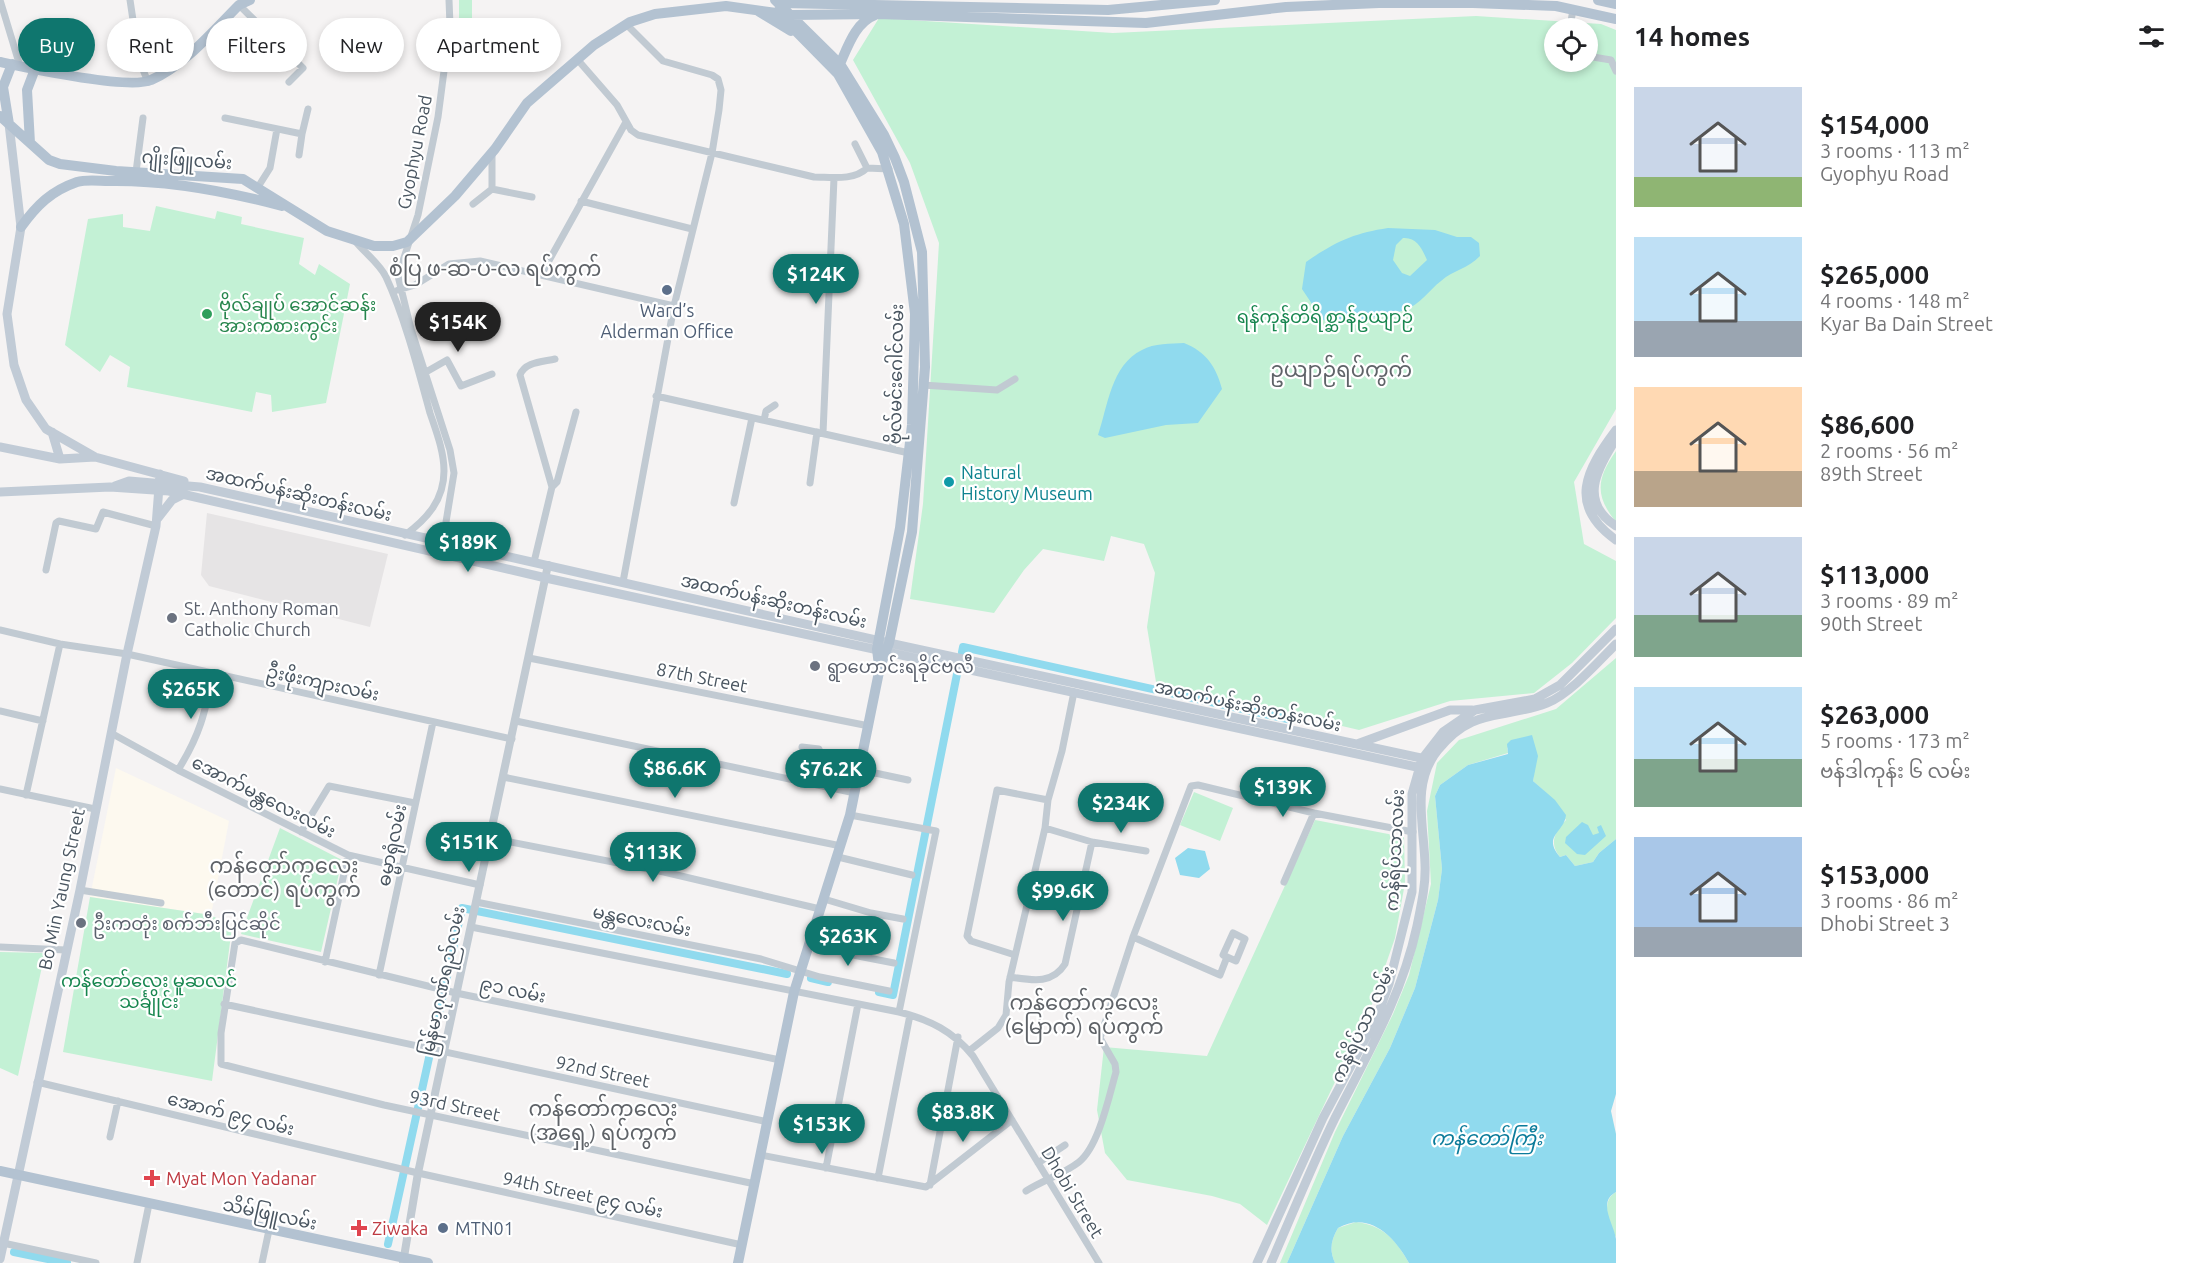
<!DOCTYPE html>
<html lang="en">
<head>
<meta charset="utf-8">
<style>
  :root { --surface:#fff; --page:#f6f6f6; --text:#202124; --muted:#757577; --accent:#0f766e }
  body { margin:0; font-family:Ubuntu,"Noto Sans Myanmar",sans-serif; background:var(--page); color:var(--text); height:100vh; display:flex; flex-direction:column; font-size:22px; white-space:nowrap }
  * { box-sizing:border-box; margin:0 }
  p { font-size:20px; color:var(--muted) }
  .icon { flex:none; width:33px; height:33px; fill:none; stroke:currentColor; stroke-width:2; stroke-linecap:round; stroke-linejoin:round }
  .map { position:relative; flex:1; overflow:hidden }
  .sheet { display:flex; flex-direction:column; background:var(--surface); width:570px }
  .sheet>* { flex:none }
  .top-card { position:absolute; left:18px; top:18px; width:570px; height:54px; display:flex; gap:12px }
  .controls { position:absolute; left:1544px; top:18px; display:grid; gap:12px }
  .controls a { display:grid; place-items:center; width:54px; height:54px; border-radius:50%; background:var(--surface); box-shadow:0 3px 9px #0003; font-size:30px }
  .price { position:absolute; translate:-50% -51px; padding:0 14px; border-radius:21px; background:var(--accent); color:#fff; font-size:20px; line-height:39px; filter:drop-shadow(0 2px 3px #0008) }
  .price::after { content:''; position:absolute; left:50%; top:36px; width:18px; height:14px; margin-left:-9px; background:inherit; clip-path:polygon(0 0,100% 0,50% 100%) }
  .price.current { background:#222; color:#fff }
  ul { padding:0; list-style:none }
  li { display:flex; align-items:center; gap:18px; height:150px; padding:0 18px }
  li span { display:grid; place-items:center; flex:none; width:168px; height:120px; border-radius:0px; color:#555 }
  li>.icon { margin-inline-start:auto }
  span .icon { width:72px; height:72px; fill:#fffc; stroke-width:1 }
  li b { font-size:26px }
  h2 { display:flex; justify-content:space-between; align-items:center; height:72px; padding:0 18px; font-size:26px }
  .chip { padding:0 21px; border-radius:27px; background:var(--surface); box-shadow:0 3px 9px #0003; font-size:21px; line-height:54px }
  .chip.current { background:var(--accent); color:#fff }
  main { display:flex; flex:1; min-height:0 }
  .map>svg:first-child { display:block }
</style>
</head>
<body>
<main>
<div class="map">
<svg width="1616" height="1263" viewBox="0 0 1616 1263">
  <rect width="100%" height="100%" fill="#f5f3f3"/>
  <path fill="#fdf9ef" d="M116 768 229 821 211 915 90 897Z"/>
  <path fill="#e6e4e5" d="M207 513 388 554 370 627 209 586 201 575Z"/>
  <path fill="#c3f1d5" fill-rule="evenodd" d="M459 0H472V26L459 27Z
    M1476 16 1601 24 1616 30V409L1574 482 1584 544 1616 561V618L1572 663 1534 693 1450 701 1359 730 1156 682 1147 627 1155 573 1144 544 1111 536 1104 561 1043 549 1024 570 994 613 910 599 923 504 939 243 910 163 853 60 879 18 1113 33ZM1554 28H1587V62H1554Z
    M156 206 215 219 217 211 242 217 241 224 304 238 299 264 315 275 319 264 350 284 326 403 272 412 271 395 256 392 252 412 127 387 130 367 110 355 100 372 65 345 88 219 123 214V227L150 231Z
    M1616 451V522C1595 496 1596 479 1616 451Z
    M1616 658V839L1599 853 1593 862 1575 866 1566 855 1560 857C1549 844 1554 832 1566 820L1543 790 1533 781 1534 772 1507 747 1508 753 1468 765 1440 785 1435 796 1442 869 1438 900 1415 988 1390 1048 1343 1136 1287 1263H1280L1335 1132 1393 1014 1409 975 1431 884 1427 811 1437 763 1459 740 1556 709Z
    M1194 792 1233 808 1220 841 1180 825Z
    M1315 820 1404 837 1405 883 1395 938 1372 1004 1267 1225 1240 1204 1212 1196 1127 1180 1105 1153 1097 1110 1104 1047 1207 1056Z
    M280 828 342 860 321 952 241 934Z
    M90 897 211 915 232 927 212 1081 63 1052Z
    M0 952 45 953 18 1076 0 1068Z
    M1616 1192V1237C1609 1224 1600 1201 1616 1192Z
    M1356 1222C1383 1225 1396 1240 1409 1263H1335C1329 1250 1331 1240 1338 1228Z"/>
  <path fill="#90daee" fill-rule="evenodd" d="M1388 228 1435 230 1457 237H1471L1479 243 1480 256C1468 269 1453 270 1441 281 1428 291 1421 304 1405 310 1383 318 1358 317 1336 326L1322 319 1302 289 1306 262C1335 242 1354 233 1388 228ZM1403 238C1417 237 1422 249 1427 260L1410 276 1402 273 1393 260 1396 245Z
    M1184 343C1206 352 1216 366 1222 389L1198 423 1166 425 1105 438 1098 435C1108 406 1111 365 1142 350 1154 343 1171 344 1184 343Z
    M1532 735 1538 756 1533 781 1555 800 1566 815C1564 833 1542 836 1560 857L1566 855 1575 866 1593 862 1599 853 1616 839V1094L1611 1111 1616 1134V1192C1597 1202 1614 1224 1616 1239 1616 1247 1616 1255 1616 1263H1409C1395 1237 1369 1210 1338 1228 1331 1240 1329 1250 1335 1263H1287L1343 1136 1390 1048 1415 988 1438 900 1442 869 1435 796 1440 785 1468 765 1508 754 1507 744 1511 740Z
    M1582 822 1588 825 1593 835 1599 833 1597 827 1601 825 1606 836 1585 855 1577 854 1565 843 1566 837Z
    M1188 848 1205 851 1210 869 1199 878 1180 875 1175 858Z"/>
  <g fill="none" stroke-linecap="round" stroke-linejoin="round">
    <path stroke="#90daee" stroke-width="8" d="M962 652 963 647 1292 720
      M811 978 828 982
      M879 992 893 995 957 674
      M388 1244 462 908 787 974
      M14 1252 67 1263"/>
    <path stroke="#c1cad2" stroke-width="7" d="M0 0 20 66
      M130 0 139 60 148 82
      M449 0 450 25 438 117 418 215 398 276 411 329 450 450 454 473 446 522 451 536 459 546
      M239 5 303 68 289 82
      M1570 28 1573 9
      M1587 56 1611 60 1616 71
      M577 59 617 105 631 130 638 135 814 177C831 177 854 181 867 168L889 169
      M225 118 302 134 299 155
      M302 134 308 109
      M855 144 867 168
      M136 172 143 118
      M258 187 270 168 277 129
      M492 189 532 197
      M581 201 692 229
      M473 204 492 189V152
      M356 242C365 253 380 264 386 277 405 318 418 369 430 413 436 431 444 451 444 471 444 500 427 519 405 535
      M541 275 626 122
      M398 290 415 285 449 264 480 261 674 306
      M426 372 447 360 461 386 492 374
      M923 385 997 390 1015 379
      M656 396 909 453
      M764 420 766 411 775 405
      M823 433 834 178
      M892 449 896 430
      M810 483 817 432
      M552 487 557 482 576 412
      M734 503 752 418
      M534 562 552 487 520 375C525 362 542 362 555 359
      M46 570 56 523 59 521 96 529 103 512 156 526
      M623 582 674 306 712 153 719 110 721 90 718 79 712 75 663 61 626 24
      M0 630 60 644 127 654 512 739
      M529 658 869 726
      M0 711 43 721
      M516 721 855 793
      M111 733 178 770 348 855 480 885
      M802 747 819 749 820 752 812 783
      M178 770C200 735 205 713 213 673
      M861 770 908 780
      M503 777 841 846
      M0 789 95 809
      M26 795 60 644
      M1048 800 1062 751 1074 692
      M850 815 936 831 899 1012
      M1045 828 1092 842 1146 851
      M301 832 329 786 415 803
      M490 838 664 872 820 909
      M838 857 912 875
      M1284 882 1314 813
      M80 890 161 903
      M824 899 871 913 903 919
      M476 902 761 959 820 977 889 991
      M471 927 899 1012C930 1020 953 1031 973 1056L1099 1263
      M1133 937 1220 975 1227 957 1223 955 1233 933 1245 939 1236 961 1227 957
      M810 941 853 955 894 963
      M0 947 66 950
      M325 962 348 855
      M379 975 433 722
      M1010 977C1031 980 1052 985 1065 964L1092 842
      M224 1004 768 1122
      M969 1051 998 1028 1006 1015 1009 982 1045 828 1048 800 997 790 967 936 971 941 1015 955
      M37 1082 418 1173 742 1245
      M110 1137 118 1101
      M761 1155 926 1187 1012 1120
      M1038 1163 1065 1145
      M826 1168 858 1004
      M878 1178 910 1015
      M755 1184 384 1105 221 1064V1033L235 943 241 940 456 993 780 1060
      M930 1185 958 1037
      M1026 1191C1043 1180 1064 1174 1079 1162 1099 1146 1109 1096 1116 1072L1115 1064 1100 1038 1133 937 1191 786 1198 785 1314 813 1413 832
      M3 1243 96 1263
      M137 1263 149 1204
      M262 1263 269 1230"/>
    <path stroke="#c1cad2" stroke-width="8" d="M403 1263 418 1173 548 565"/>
    <path stroke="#c1cbd6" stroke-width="9" d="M9 124 21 227 7 314 14 365 26 400 46 429 95 457 184 481
      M1616 430C1586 470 1567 505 1616 540
      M52 432 60 459
      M1616 439C1596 470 1579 502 1616 526
      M0 447 60 459 95 457
      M115 486 129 481 200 487 889 643 1430 760
      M0 492 110 487 169 491 546 578 1426 769
      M158 518 172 500 184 494
      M1357 744 1450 710H1472
      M0 1259 80 890 127 654 156 526 160 474
      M1257 1263 1323 1118 1377 1017 1389 984 1412 892V794L1422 759 1443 732 1475 710 1535 699 1560 685 1616 629
      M1271 1263C1292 1215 1312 1165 1335 1118 1367 1055 1402 996 1417 926 1421 906 1426 885 1425 864 1424 825 1411 783 1438 750 1473 706 1503 720 1547 703 1570 694 1598 662 1616 644"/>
    <path stroke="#b3c2d1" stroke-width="10" d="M1598 0 1616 4
      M781 3 1108 10 1215 0
      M758 11 791 31
      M777 12 838 74 882 152 904 224 915 314 912 425 900 528 877 649 879 666
      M0 62C28 68 128 90 151 80 183 67 215 29 239 5L250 0
      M840 64C848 46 856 22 875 15
      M0 116 49 160 60 164 116 171 243 179 327 231 374 246H393L407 242 455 196 495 149 527 103 594 45 630 22 655 14 726 6 791 15 878 14 1146 23 1286 7 1379 3H1473L1556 6 1616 19
      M9 124 3 87 12 64
      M30 143 27 90 35 69
      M21 227C37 205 51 191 77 182 87 179 99 181 109 181 168 180 226 191 282 206
      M0 1171 428 1263
      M738 1263 794 992 850 815 880 667 889 643 912 532 925 367 922 252 904 182 895 158 884 135 840 64 775 0"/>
  </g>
  <g fill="#5c6f8a" stroke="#fff" stroke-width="2">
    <circle cx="667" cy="290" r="6"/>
    <circle cx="443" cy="1228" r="6"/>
  </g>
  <circle fill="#2e9e5b" stroke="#fff" stroke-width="2" cx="207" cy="314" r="6"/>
  <circle fill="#0f9aa8" stroke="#fff" stroke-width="2" cx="949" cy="482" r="6"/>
  <g fill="#6b7280" stroke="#fff" stroke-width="2">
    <circle cx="172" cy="618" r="6"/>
    <circle cx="815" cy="666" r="6"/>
    <circle cx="81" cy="923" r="6"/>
  </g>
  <g fill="#e0444e" stroke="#fff" stroke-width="2">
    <path d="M149 1169h6v6h6v6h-6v6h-6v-6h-6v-6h6z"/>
    <path d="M356 1219h6v6h6v6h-6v6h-6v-6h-6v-6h6z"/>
  </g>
  <g text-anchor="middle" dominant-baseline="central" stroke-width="4.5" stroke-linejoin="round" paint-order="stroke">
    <g font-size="18" fill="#4a5661" stroke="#fff">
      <text transform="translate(414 152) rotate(-79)">Gyophyu Road</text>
      <text transform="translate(187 159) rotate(4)">ဂျိုးဖြူလမ်း</text>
      <text transform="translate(895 374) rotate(-89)">ဗိုလ်မင်းဂေါင်လမ်း</text>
      <text transform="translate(299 493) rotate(13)">အထက်ပန်းဆိုးတန်းလမ်း</text>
      <text transform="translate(774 600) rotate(13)">အထက်ပန်းဆိုးတန်းလမ်း</text>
      <text transform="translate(702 677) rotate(11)">87th Street</text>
      <text transform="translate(323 682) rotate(12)">ဦးဖိုးကျားလမ်း</text>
      <text transform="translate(1248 705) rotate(12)">အထက်ပန်းဆိုးတန်းလမ်း</text>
      <text transform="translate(264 796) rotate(27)">အောက်မန္တလေးလမ်း</text>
      <text transform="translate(391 845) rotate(-78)">ဓမ္မာရုံလမ်း</text>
      <text transform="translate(1394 850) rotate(-87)">ကန်ရိပ်သာလမ်း</text>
      <text transform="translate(61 889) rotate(-78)">Bo Min Yaung Street</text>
      <text transform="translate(642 920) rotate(11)">မန္တလေးလမ်း</text>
      <text transform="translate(442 981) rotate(-78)">မြန်မာ့ဂုဏ်ရည်လမ်း</text>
      <text transform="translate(513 989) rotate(12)">၉၁ လမ်း</text>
      <text transform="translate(1362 1024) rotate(-65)">ကန်ရိပ်သာ လမ်း</text>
      <text transform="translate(603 1071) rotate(12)">92nd Street</text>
      <text transform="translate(455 1105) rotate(12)">93rd Street</text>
      <text transform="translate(231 1113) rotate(14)">အောက် ၉၄ လမ်း</text>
      <text transform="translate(1073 1192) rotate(59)">Dhobi Street</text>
      <text transform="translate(583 1194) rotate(12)">94th Street ၉၄ လမ်း</text>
      <text transform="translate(270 1213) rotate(12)">သိမ်ဖြူလမ်း</text>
    </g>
    <g font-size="18" fill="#27864d" stroke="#fff" text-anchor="start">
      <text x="219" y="304">ဗိုလ်ချုပ် အောင်ဆန်း<tspan x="219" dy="21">အားကစားကွင်း</tspan></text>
    </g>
    <g font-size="18" fill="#4e5e75" stroke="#fff">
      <text x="667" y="310">Ward’s<tspan x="667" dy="21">Alderman Office</tspan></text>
      <text x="455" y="1228" text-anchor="start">MTN01</text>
    </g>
    <g font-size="18" fill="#17864f" stroke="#fff">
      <text x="1325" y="316">ရန်ကုန်တိရိစ္ဆာန်ဥယျာဉ်</text>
      <text x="149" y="980">ကန်တော်လေး မူဆလင်<tspan x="149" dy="21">သင်္ချိုင်း</tspan></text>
    </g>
    <g font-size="18" fill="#0d838f" stroke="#fff" text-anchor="start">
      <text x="961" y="472">Natural<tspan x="961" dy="21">History Museum</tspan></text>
    </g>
    <g font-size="18" fill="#5b616d" stroke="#fff" text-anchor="start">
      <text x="184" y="608">St. Anthony Roman<tspan x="184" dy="21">Catholic Church</tspan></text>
      <text x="827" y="666">ရွာဟောင်းရခိုင်ဗလီ</text>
      <text x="93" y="923">ဦးကတုံး စက်ဘီးပြင်ဆိုင်</text>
    </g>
    <g font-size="18" fill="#be3a42" stroke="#fff" text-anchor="start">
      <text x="166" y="1178">Myat Mon Yadanar</text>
      <text x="372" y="1228">Ziwaka</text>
    </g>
    <g font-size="20" font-style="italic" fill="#0c7c9b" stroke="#fff">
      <text x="1487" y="1137">ကန်တော်ကြီး</text>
    </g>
    <g font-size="21" fill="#5f6368" stroke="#fff">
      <text x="495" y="268">စံပြ ဖ-ဆ-ပ-လ ရပ်ကွက်</text>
      <text x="1341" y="369">ဥယျာဉ်ရပ်ကွက်</text>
      <text x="284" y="865">ကန်တော်ကလေး<tspan x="284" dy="24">(တောင်) ရပ်ကွက်</tspan></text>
      <text x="1084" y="1002">ကန်တော်ကလေး<tspan x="1084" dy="24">(မြောက်) ရပ်ကွက်</tspan></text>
      <text x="603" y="1108">ကန်တော်ကလေး<tspan x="603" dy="24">(အရှေ့) ရပ်ကွက်</tspan></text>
    </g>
  </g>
</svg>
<div class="controls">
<a><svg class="icon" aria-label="locate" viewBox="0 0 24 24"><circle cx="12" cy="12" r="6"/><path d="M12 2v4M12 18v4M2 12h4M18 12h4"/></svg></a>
</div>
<b class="price" style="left:816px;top:305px">$124K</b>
<b class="price current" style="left:458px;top:353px">$154K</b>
<b class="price" style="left:468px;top:573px">$189K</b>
<b class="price" style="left:191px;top:720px">$265K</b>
<b class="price" style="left:675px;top:799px">$86.6K</b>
<b class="price" style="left:831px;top:800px">$76.2K</b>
<b class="price" style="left:1283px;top:818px">$139K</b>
<b class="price" style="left:1121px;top:834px">$234K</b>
<b class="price" style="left:469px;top:873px">$151K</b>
<b class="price" style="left:653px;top:883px">$113K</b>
<b class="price" style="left:1063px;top:922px">$99.6K</b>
<b class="price" style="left:848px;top:967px">$263K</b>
<b class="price" style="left:963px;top:1143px">$83.8K</b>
<b class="price" style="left:822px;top:1155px">$153K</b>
<div class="top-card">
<a class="chip current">Buy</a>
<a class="chip">Rent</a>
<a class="chip">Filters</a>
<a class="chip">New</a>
<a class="chip">Apartment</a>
</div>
</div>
<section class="sheet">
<h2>14 homes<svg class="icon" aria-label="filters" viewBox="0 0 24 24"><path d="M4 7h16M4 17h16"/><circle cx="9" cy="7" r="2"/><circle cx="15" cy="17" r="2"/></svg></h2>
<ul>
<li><span style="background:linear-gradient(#c9d6e8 75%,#8fb573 0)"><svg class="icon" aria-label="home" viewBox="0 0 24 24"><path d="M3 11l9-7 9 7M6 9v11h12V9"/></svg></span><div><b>$154,000</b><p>3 rooms · 113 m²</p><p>Gyophyu Road</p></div></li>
<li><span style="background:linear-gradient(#bfe0f5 70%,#9aa5b1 0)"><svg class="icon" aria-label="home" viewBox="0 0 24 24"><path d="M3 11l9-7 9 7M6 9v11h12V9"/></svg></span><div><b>$265,000</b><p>4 rooms · 148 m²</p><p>Kyar Ba Dain Street</p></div></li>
<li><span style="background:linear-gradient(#ffd9b3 70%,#b9a48a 0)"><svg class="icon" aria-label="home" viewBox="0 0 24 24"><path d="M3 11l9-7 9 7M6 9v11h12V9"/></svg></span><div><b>$86,600</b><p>2 rooms · 56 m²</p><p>89th Street</p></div></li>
<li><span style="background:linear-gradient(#c9d6e8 65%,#7fa58c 0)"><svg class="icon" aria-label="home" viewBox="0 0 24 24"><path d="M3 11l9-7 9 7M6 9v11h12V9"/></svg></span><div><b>$113,000</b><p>3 rooms · 89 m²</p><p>90th Street</p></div></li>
<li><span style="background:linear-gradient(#bfe0f5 60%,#7fa58c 0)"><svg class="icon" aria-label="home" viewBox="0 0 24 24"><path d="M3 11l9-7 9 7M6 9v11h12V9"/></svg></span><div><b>$263,000</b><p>5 rooms · 173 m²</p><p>ဗန်ဒါကုန်း ၆ လမ်း</p></div></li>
<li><span style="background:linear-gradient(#a9c7e8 75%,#9aa5b1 0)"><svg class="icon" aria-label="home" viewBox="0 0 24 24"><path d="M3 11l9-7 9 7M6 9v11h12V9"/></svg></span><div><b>$153,000</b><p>3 rooms · 86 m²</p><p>Dhobi Street 3</p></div></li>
</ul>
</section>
</main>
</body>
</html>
